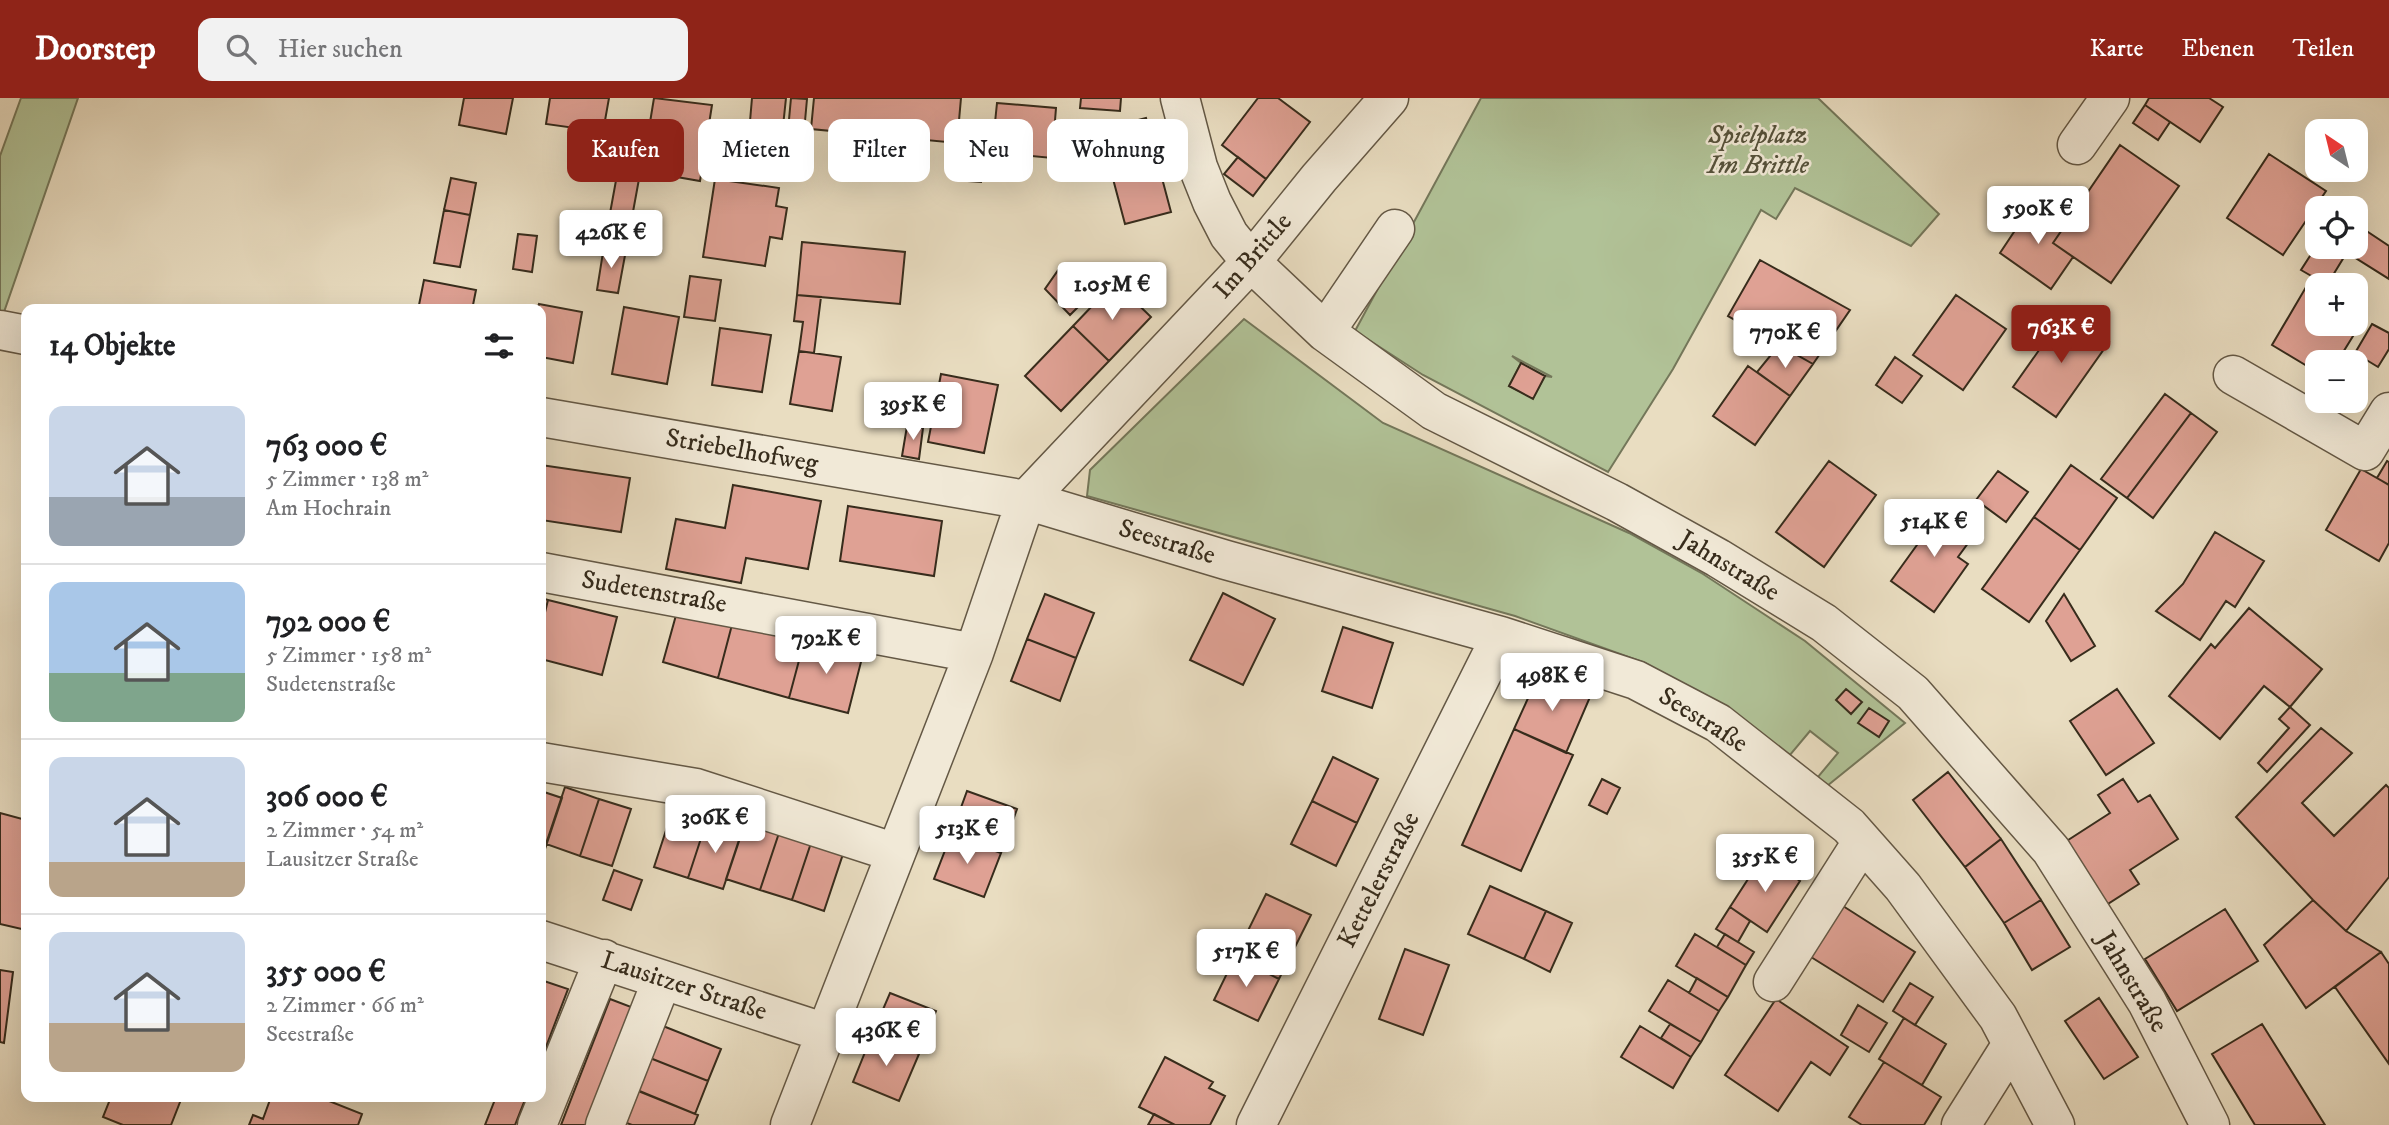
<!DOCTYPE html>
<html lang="de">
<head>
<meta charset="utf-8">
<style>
  :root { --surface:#fff; --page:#f2f2f2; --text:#202124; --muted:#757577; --line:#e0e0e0; --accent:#8f2418 }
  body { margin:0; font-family:"IM FELL DW Pica",serif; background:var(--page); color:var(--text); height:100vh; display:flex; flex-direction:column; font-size:26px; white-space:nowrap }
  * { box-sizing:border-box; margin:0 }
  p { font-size:23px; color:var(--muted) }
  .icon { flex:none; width:38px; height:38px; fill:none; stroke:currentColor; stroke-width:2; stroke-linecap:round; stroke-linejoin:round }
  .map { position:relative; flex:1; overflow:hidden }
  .sheet { position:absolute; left:21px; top:206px; width:525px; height:798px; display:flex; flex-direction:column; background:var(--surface); border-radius:14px; box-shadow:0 7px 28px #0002 }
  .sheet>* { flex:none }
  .banner { position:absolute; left:567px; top:21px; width:665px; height:63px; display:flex; gap:14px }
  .needle { width:46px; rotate:325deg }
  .buttons { position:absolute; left:2305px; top:21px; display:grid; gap:14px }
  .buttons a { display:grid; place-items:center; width:63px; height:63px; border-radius:14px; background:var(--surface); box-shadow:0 7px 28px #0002; font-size:35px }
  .price { position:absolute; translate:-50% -60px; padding:0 16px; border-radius:7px; background:#fff; color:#222; font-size:23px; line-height:46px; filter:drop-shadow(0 2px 4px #0008) }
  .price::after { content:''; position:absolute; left:50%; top:42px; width:21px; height:16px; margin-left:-10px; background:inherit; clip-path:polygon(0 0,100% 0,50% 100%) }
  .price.on { background:var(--accent); color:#fff }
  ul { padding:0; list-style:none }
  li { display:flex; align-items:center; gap:21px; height:175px; padding:0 28px }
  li+li { border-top:2px solid var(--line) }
  li span { display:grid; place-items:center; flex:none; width:196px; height:140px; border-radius:14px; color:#555 }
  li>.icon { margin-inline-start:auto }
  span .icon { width:84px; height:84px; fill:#fffc; stroke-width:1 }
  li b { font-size:30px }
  h2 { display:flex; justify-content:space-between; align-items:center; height:84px; padding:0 28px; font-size:30px }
  .pill { padding:0 24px; border-radius:14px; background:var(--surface); box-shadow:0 7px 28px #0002; font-size:24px; line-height:63px }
  .pill.on { background:var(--accent); color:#fff }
  header { display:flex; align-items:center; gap:42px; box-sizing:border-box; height:98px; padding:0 35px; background:var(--accent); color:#fff }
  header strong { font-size:33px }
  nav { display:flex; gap:38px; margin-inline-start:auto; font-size:24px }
  .search { width:490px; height:63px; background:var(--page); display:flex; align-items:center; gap:18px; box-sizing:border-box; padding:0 24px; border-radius:14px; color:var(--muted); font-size:26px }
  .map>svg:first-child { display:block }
</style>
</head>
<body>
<header>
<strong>Doorstep</strong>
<div class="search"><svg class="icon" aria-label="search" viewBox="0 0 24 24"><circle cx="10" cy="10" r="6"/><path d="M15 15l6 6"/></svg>Hier suchen</div>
<nav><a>Karte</a><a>Ebenen</a><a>Teilen</a></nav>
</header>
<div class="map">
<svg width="2389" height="1027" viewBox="0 0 2389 1027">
  <rect width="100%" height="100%" fill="#e9ddc1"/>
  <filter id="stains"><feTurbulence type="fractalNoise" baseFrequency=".00286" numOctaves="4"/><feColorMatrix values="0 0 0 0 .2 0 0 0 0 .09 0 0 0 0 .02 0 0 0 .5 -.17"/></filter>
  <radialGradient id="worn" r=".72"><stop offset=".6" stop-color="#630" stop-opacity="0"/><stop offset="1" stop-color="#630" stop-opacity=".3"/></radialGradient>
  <path fill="#b1c297" stroke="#74775a" stroke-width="2" fill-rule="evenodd" d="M21 0H78L4 214 0 213V58Z
    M1481 0H1818L1939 116 1911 148 1795 90 1776 121 1761 112 1673 271 1608 374 1423 277 1355 233ZM1512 258 1552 279 1545 278 1533 300 1509 288 1521 265Z
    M1244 221 1383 325 1629 435 1703 476 1805 543 1905 625 1827 688 1817 680 1838 655 1810 633 1790 657 1733 617 1645 565 1515 518 1087 398 1090 372Z"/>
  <path fill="#dfa194" stroke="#372c1c" stroke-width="2" d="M464 0H513L506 36 459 27Z
    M550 0H609L603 34 546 26Z
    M654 0 712 7 700 83 642 73Z
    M752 0H786L782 38 749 35Z
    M791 0 807 1 802 56 786 54Z
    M814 0H961L957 45 811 31Z
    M1081 0H1121L1120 13 1080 10Z
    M1258 0H1278L1310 24 1266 81 1222 47Z
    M2149 0H2209L2223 9 2200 44 2145 7Z
    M997 5 1056 10 1052 60 992 54Z
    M2145 7 2170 24 2158 42 2133 25Z
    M1146 20 1171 114 1125 126 1100 32Z
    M2120 47 2179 88 2111 185 2053 145Z
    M957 52 983 54 981 84 954 82Z
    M2269 56 2326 93 2283 157 2227 120Z
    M1238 59 1266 81 1253 98 1224 76Z
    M617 77 639 81 626 152 604 148Z
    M451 80 476 85 470 117 444 112Z
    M715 81 779 90 776 108 787 110 782 141 770 139 765 168 703 159Z
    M2034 104 2066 126 2053 145 2073 159 2051 191 2000 155Z
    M444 112 470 117 460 169 434 165Z
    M632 121 655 125 652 144 628 140Z
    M2356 126 2389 148V181L2338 149H2356Z
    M518 136 537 138 532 174 513 171Z
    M802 144 905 154 900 206 797 197Z
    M2317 147 2327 149 2344 159 2327 187 2301 172Z
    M604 148 626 152 618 195 597 192Z
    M1760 162 1850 212 1813 266 1728 218Z
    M1061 168H1104V183L1070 217 1045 191Z
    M690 178 721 182 715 223 684 219Z
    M424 182 476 192 472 212H418Z
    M1115 184 1151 219 1109 263 1073 228Z
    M2309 184 2317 188V226H2356V211L2366 217 2337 264H2317V274L2272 247Z
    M797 197 821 199 814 255 799 253 803 224 794 223Z
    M1956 197 2006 231 1963 292 1913 257Z
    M539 206 582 214 573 265 541 259V212H537Z
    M624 209 679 219 667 286 612 276Z
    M2066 214 2109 244 2056 319 2013 289Z
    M2372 226 2389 235V251L2378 269 2355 255Z
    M1073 228 1109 263 1061 313 1025 278Z
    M720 230 771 237 762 294 712 287Z
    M1779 247 1813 266 1790 298 1757 274Z
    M799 253 841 259 832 313 790 306Z
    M1895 259 1922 278 1902 305 1876 287Z
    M1521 265 1545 278 1533 301 1509 288Z
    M1748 268 1790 298 1755 347 1713 318Z
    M941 276 998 287 984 355 928 344Z
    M2165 296 2191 315 2127 400 2101 381Z
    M2191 315 2217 334 2153 420 2127 400Z
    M907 328 923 330 919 361 902 358Z
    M1829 363 1876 397 1824 469 1776 434Z
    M2387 363 2389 364V387L2377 380Z
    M541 367 630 380 621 434 541 422Z
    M2071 367 2117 400 2080 452 2034 419Z
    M2361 371 2389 387V445L2379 463 2326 432Z
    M1998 373 2028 394 2006 424 1976 402Z
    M733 387 821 403 808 471 746 460 741 485 666 471 676 421 725 430Z
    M1933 407 1974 437 1958 459 1968 466 1934 514 1891 483 1922 440 1914 434Z
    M848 408 942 423 934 478 840 463Z
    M2034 419 2080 452 2029 524 1982 491Z
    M2215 434 2264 463 2235 509 2226 503 2200 542 2156 513 2183 486Z
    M1223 495 1275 521 1243 587 1190 562Z
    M1045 496 1094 515 1076 560 1027 541Z
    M2064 496 2095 548 2071 563 2046 523Z
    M541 500 548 502 541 531Z
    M548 502 617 519 602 577 541 561V531Z
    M678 510 733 523 718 580 663 564Z
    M2249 510 2322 571 2290 609 2264 588 2220 641 2169 598 2211 546 2215 550Z
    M733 523 805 540 789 600 718 580Z
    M1343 529 1393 545 1372 610 1322 593Z
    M805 540 863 556 848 615 789 600Z
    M1027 541 1076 560 1060 603 1011 583Z
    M1539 576 1590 599 1566 655 1514 631Z
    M1846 591 1862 604 1851 616 1836 602Z
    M2117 591 2154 645 2106 677 2070 623Z
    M2290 609 2310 627 2267 674 2258 665 2289 630 2279 621Z
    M1869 610 1889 623 1879 639 1858 625Z
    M2321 630 2352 655 2302 705 2334 738 2386 687 2389 690V779L2346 833 2313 802 2236 719Z
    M1514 631 1573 657 1521 773 1462 747Z
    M1333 659 1378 681 1357 725 1312 703Z
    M1948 674 2001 741 1965 769 1913 702Z
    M1602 681 1620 690 1607 716 1589 707Z
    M2123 681 2138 704 2150 697 2178 741 2130 772 2139 786 2103 809 2062 746 2110 715 2098 697Z
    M565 689 599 701 580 758 546 746Z
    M541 693 562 700 543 757 541 756Z
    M967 693 1017 711 1001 755 951 737Z
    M599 701 631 711 612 768 580 758Z
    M1312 703 1357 725 1336 768 1291 746Z
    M673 711 707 722 688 780 654 769Z
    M0 715 26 722V832L0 826Z
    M707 722 742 734 723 791 688 780Z
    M745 724 779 735 760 792 726 781Z
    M779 735 811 745 792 802 760 792Z
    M951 737 1001 755 984 799 934 781Z
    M2001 741 2041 802 2004 825 1965 769Z
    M811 745 843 756 824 813 792 802Z
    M1763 758 1800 783 1767 834 1730 809Z
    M614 772 642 782 631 812 603 802Z
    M1490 788 1546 813 1524 861 1468 836Z
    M1266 796 1311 817 1279 881 1235 859Z
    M2041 802 2070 849 2032 872 2004 825Z
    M2313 802 2346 833 2381 854 2306 910 2264 847Z
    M1843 808 1915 854 1883 904 1811 859Z
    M1730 809 1750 823 1738 844 1716 831Z
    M2225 811 2258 863 2177 913 2145 861Z
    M1546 813 1572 825 1550 874 1524 861Z
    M1695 836 1746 867 1728 899 1676 868Z
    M1725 836 1754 854 1746 867 1717 849Z
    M1405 851 1449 867 1423 937 1379 921Z
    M2381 854 2389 866V966L2335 889Z
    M1235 859 1279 881 1258 923 1214 902Z
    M0 872 13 874 4 945 0 944Z
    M1697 880 1728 899 1719 913 1689 895Z
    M541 882 568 891 541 962Z
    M1668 882 1719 913 1701 944 1649 913Z
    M1910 885 1933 899 1915 927 1893 913Z
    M890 895 936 913 919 956 872 937Z
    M2099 900 2138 959 2104 981 2065 923Z
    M610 901 639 912 593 1027H561Z
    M1776 901 1848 949 1830 977 1811 964 1778 1013 1725 977Z
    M1858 907 1887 925 1869 954 1841 937Z
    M1904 920 1946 946 1922 987 1879 961Z
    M658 926 721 951 708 983 645 958Z
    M1670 926 1701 944 1691 959 1661 940Z
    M2262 926 2325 1027H2255L2212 956Z
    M1640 928 1691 959 1673 990 1621 959Z
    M872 937 919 956 899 1003 853 984Z
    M645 958 708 983 695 1016 633 991Z
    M1165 959 1213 984 1209 990 1225 998 1210 1027H1175L1139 1009Z
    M1884 964 1941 999 1924 1027H1862L1849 1019Z
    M637 992 698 1017 694 1027H632L624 1024Z
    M111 999H182L171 1027H123L103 1019Z
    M271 999H319L362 1016 358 1027H249L253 1017 263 1021Z
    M496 999H526L515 1027H485Z
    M1154 1016 1175 1027H1148Z"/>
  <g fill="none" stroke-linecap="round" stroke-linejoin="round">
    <g stroke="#645845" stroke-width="41">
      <path id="minor" d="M1180 0 1198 69 1212 104 1229 137 1251 164 1325 234 1434 313 1617 404 1718 460 1824 525 1913 595 2051 752 2147 904 2210 1027
        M2077 47 2110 0
        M0 232 26 237
        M1325 234 1395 131
        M2233 277 2365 353 2389 314
        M541 319 1026 402 1226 462 1501 538 1636 582 1718 625 1849 728 1903 789 1998 919 2055 1027
        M541 474 974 555
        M541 664 696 690 896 755
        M541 842 826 935
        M1773 884 1862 744
        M537 1027 604 861
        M605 1027 662 882
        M790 1027 974 555 1026 402 1251 164 1319 80 1389 0
        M1256 1027 1501 538
        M1961 1027 2012 946"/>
    </g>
    <use href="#minor" stroke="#f1e9d7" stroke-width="38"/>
  </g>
  <g text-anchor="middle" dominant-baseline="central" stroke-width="5" stroke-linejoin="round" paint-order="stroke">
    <g font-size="26" font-style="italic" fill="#56523b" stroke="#f1e9d7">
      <text x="1758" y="37">Spielplatz<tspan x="1758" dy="30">Im Brittle</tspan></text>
    </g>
    <g font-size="26" fill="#372c1c" stroke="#f1e9d7">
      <text transform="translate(1253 158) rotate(-49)">Im Brittle</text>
      <text transform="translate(742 353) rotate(10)">Striebelhofweg</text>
      <text transform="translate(1167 444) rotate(17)">Seestraße</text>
      <text transform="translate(1729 468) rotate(31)">Jahnstraße</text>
      <text transform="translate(654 494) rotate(10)">Sudetenstraße</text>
      <text transform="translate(1703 622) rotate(32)">Seestraße</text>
      <text transform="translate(1379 782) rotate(-63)">Kettelerstraße</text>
      <text transform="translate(2132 884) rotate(59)">Jahnstraße</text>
      <text transform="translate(684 888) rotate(18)">Lausitzer Straße</text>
    </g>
  </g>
  <rect width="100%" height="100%" filter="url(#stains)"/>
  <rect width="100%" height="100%" fill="url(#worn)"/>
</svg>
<div class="buttons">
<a><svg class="needle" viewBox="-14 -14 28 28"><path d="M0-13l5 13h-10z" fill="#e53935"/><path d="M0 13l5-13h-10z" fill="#757577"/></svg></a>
<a><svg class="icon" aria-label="locate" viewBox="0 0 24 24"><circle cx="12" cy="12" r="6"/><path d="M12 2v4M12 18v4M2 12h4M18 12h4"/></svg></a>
<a>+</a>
<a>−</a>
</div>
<b class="price" style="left:2038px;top:148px">590K €</b>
<b class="price" style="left:611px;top:172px">426K €</b>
<b class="price" style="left:1112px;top:224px">1.05M €</b>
<b class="price on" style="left:2061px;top:267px">763K €</b>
<b class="price" style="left:1785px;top:272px">770K €</b>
<b class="price" style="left:913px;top:344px">395K €</b>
<b class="price" style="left:1934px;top:461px">514K €</b>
<b class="price" style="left:826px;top:578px">792K €</b>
<b class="price" style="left:1552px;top:615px">498K €</b>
<b class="price" style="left:715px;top:757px">306K €</b>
<b class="price" style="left:967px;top:768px">513K €</b>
<b class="price" style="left:1765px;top:796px">355K €</b>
<b class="price" style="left:1246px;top:891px">517K €</b>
<b class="price" style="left:886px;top:970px">436K €</b>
<div class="banner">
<a class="pill on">Kaufen</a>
<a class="pill">Mieten</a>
<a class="pill">Filter</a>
<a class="pill">Neu</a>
<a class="pill">Wohnung</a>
</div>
<section class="sheet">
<h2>14 Objekte<svg class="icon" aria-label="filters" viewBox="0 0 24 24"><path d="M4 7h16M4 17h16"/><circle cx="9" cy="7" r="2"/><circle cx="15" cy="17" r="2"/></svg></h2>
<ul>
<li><span style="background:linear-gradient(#c9d6e8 65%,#9aa5b1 0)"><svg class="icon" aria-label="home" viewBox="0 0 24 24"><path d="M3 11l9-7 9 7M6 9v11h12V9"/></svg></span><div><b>763 000 €</b><p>5 Zimmer · 138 m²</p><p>Am Hochrain</p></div></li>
<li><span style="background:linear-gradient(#a9c7e8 65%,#7fa58c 0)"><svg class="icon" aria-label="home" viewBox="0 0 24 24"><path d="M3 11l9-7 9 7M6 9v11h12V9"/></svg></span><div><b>792 000 €</b><p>5 Zimmer · 158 m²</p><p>Sudetenstraße</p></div></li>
<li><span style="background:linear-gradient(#c9d6e8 75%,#b9a48a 0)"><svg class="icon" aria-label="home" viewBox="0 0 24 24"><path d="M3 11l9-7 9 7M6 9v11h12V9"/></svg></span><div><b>306 000 €</b><p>2 Zimmer · 54 m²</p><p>Lausitzer Straße</p></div></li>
<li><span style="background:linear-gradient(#c9d6e8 65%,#b9a48a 0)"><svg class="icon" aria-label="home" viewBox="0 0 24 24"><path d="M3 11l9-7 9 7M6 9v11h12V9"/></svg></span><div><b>355 000 €</b><p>2 Zimmer · 66 m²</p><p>Seestraße</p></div></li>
</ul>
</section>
</div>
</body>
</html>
